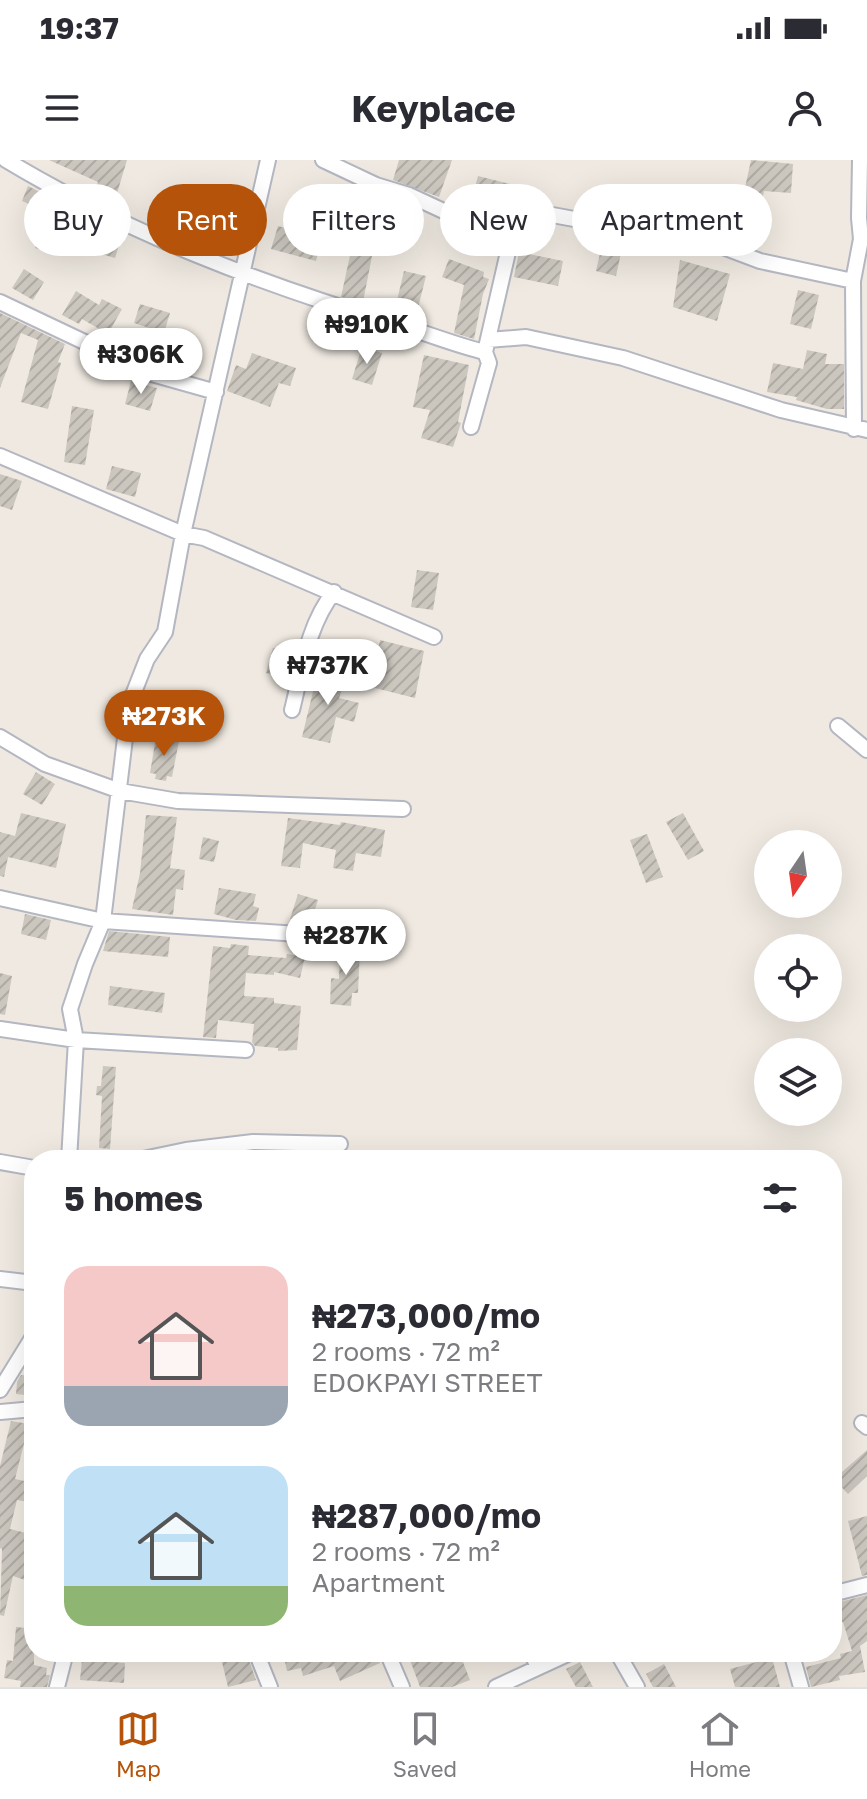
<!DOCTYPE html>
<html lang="en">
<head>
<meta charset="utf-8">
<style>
  :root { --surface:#fff; --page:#f7f7f7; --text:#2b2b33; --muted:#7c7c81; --line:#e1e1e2; --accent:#b45309 }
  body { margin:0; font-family:"Golos Text",sans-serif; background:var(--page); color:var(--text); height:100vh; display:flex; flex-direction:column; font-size:30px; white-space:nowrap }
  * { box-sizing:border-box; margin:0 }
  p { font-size:26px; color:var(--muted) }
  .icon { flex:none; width:44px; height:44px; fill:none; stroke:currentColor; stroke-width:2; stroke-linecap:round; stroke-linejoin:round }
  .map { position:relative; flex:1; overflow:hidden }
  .side { position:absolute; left:24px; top:990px; width:818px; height:512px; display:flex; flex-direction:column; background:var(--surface); border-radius:32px; box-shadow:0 8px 32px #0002 }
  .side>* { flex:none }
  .top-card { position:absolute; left:24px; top:24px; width:820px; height:72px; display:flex; gap:16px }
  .needle { width:52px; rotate:193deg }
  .tools { position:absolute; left:754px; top:670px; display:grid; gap:16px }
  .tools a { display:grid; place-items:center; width:88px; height:88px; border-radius:50%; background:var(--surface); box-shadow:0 8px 32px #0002; font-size:40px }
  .price { position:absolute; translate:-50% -68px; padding:0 18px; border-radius:28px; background:#fff; color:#222; font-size:26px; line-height:52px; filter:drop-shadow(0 2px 4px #0008) }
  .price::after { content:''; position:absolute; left:50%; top:48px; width:24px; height:18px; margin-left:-12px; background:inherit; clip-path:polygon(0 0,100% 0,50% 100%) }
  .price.active { background:var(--accent); color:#fff }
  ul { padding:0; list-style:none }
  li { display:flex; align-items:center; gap:24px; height:200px; padding:0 40px }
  li span { display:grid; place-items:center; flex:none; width:224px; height:160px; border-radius:24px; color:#555 }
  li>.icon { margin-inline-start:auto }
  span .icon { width:96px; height:96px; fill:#fffc; stroke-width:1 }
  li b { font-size:34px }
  h2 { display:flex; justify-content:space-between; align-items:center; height:96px; padding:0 40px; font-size:34px }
  .chip { padding:0 28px; border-radius:36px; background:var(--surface); box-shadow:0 8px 32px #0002; font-size:28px; line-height:72px }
  .chip.active { background:var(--accent); color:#fff }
  .status { display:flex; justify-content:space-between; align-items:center; height:56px; padding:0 40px; background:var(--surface); direction:ltr }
  .status svg { height:22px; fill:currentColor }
  header { display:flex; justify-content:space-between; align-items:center; height:104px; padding:0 40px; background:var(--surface); font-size:36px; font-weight:700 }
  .tabs { display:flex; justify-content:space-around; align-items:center; height:112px; border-top:2px solid var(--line); background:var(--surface); font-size:22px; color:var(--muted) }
  .tabs a { display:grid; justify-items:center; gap:4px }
  .tabs .active { color:var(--accent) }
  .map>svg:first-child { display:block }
</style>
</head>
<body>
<div class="status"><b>19:37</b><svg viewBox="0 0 49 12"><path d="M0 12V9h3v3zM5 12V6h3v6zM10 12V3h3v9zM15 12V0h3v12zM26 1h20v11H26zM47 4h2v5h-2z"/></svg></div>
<header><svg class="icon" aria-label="menu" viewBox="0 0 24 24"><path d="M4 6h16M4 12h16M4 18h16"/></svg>Keyplace<svg class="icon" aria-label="person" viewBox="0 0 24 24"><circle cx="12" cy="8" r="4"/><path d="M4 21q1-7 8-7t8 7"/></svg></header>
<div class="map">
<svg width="867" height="1527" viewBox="0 0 867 1527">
  <defs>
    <pattern id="building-hatch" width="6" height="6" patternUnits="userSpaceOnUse" patternTransform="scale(2)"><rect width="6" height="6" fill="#cbc7bf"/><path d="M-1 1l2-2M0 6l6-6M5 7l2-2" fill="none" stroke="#afaba4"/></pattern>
  </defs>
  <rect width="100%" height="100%" fill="#efe9e1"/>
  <path fill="url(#building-hatch)" d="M49 0H127L115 40 94 34 98 22Z
    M399 0H452L439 37 393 20Z
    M751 0 793 4 791 33 764 31 762 41 743 37Z
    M478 16 510 24 508 35 475 27Z
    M28 26 48 36 46 40 69 48 53 94 35 88 47 52 22 41Z
    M341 29 350 31 349 37 354 39 342 82 322 76 334 32 340 34Z
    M387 47 400 51 399 55 406 57 399 83 379 78Z
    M103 64 123 73 115 98 94 92Z
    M278 66 322 78 316 101 271 89Z
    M601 89 621 93 616 116 596 111Z
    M351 91 372 96 363 142 341 137Z
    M519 92 563 101 558 126 514 117Z
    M449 99 484 112 483 117 489 119 483 134 474 179 454 173 464 125 442 117Z
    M680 100 730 114 717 161 673 147Z
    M24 109 44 122 33 140 12 128Z
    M404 111 426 116 415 160 394 153Z
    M798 130 819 135 811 169 790 164Z
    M76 131 99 145 102 139 122 149 108 174 82 159 79 164 62 155Z
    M140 144 170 153 164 173 134 163Z
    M0 153 65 184 58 202 61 203 48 249 21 242 38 180 21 173 0 228Z
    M362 187 382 193 372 225 352 219Z
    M807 190 827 194 825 204H844V249H827L796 240 797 237 767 232 773 203 803 209Z
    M252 193 296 208 290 226 279 223 270 247 227 231 236 205 246 209Z
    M424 195 469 205 458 262 461 263 453 287 421 278 430 250 413 247Z
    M131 221 157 228 150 251 125 244Z
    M72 246 94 250 85 305 64 302Z
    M112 306 141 313 135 337 106 329Z
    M0 314 22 321 12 350 0 346Z
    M417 410 439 413 433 450 411 447Z
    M380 480 424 491 415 538 371 527Z
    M273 488 295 494 289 519 266 513Z
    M319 507 346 517 339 538 359 543 354 562 336 557 330 583 302 577Z
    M156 577 179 581 172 617 167 616 166 621 155 619 156 614 150 613Z
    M36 612 55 624 42 645 23 634Z
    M21 653 66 664 56 708 8 697 4 717 0 716V672L15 676Z
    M683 653 704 691 688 700 666 662Z
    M146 655 177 657 170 708 185 710 183 730 176 729 173 755 132 749 140 713Z
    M288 658 340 665 341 662 385 670 381 697 356 693 353 711 333 708 336 690 303 683 300 708 281 706Z
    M647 674 663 717 646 723 630 680Z
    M203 677 219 681 214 702 199 699Z
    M219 728 256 734 253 746 259 748 256 761 236 760 214 754Z
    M298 734 318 740 310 765 290 759Z
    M25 754 51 760 46 780 21 774Z
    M109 771 170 777 168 797 103 791Z
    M231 784 249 786 248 795 286 798 287 794 305 797 300 818 274 812V815L246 813 244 836 274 838V843L301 846 297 890 278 891V888L255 886 252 882 254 864 218 860 216 878 203 877 213 786 230 788Z
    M340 787 360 788 358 833H352L351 846 330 844 331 818 339 819Z
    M0 813 12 816 5 855 0 854Z
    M110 826 165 833 162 853 108 845Z
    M103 906 116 907 110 989 99 988 102 936 96 935 97 926H101Z
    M21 1215 34 1216V1236L16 1234 17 1222Z
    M11 1261 29 1264 15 1319 34 1323V1343L17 1340 10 1369 34 1375V1423L13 1416 4 1456 0 1455 2 1389 0 1388V1306Z
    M867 1290V1316L848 1334 834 1319Z
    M867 1356V1415L862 1416 848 1361Z
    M867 1435V1481L860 1486 865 1512 839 1516 840 1520 811 1527 806 1507 841 1498 840 1494 852 1491 843 1462 832 1464V1444Z
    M16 1467 34 1469V1505L47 1508 46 1515H50L47 1527H20L21 1521 4 1518 7 1500 13 1501Z
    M227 1492H246L256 1520 228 1527 220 1494Z
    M272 1492H375L380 1503 340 1521 334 1506 303 1516 301 1508 287 1511 285 1502H272Z
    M407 1492H459L470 1520 452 1527H420Z
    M772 1498 780 1527H735L730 1509Z
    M82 1500 125 1503 124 1523 80 1520Z
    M580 1502 593 1527H576L566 1509Z
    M664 1504 676 1527H653L646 1514Z"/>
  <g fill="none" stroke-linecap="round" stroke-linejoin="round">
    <g stroke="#b4b7c1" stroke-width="18">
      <path id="street" d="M6 0C129 74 261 124 398 165 427 173 455 185 485 192
        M323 0 376 25 409 35 506 80
        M0 142 152 214 216 232
        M488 180 526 177 623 198 781 250 867 270
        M471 267 489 203 485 192 508 92 506 80 515 58 547 54 585 61 690 87 707 81 760 101 853 121
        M854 269 853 121 861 79 859 58 860 0
        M0 296 183 374 204 378 434 477
        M292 550C302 510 308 464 334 432
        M838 566 867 590
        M0 577 45 604 120 631 178 641 403 649
        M0 738 103 761 372 779
        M0 869 76 880 246 890
        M69 1000 76 880 70 849 85 804 103 761 129 545 147 499 165 472 183 374 268 0
        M138 1000 186 990 253 982 340 984
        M0 1002 34 1008
        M0 1119 34 1123
        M0 1230 34 1175
        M0 1252 34 1249
        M862 1263 867 1267
        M832 1434 867 1425
        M256 1492 270 1527
        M387 1492 402 1527
        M531 1492 538 1507
        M617 1492 637 1527
        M791 1492 801 1527
        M57 1527 66 1492
        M496 1527 572 1492"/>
    </g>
    <use href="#street" stroke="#fff" stroke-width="14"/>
  </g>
</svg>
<div class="tools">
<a><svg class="needle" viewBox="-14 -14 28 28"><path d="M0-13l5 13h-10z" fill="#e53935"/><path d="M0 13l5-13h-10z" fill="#7c7c81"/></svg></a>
<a><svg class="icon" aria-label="locate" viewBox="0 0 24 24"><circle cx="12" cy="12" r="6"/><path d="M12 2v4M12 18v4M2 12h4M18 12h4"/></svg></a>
<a><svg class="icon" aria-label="layers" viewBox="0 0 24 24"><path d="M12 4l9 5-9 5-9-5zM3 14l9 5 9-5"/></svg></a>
</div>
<b class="price" style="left:367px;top:206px">₦910K</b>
<b class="price" style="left:141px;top:236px">₦306K</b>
<b class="price" style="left:328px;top:547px">₦737K</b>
<b class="price active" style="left:164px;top:598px">₦273K</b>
<b class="price" style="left:346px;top:817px">₦287K</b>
<div class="top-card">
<a class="chip">Buy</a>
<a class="chip active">Rent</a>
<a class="chip">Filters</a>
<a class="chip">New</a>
<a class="chip">Apartment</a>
</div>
<section class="side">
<h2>5 homes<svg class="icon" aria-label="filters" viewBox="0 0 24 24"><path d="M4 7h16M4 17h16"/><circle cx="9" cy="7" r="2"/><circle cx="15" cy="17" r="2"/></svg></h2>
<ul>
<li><span style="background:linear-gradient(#f6c9c9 75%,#9aa5b1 0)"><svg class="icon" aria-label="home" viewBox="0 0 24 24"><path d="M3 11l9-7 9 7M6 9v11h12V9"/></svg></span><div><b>₦273,000/mo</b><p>2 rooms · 72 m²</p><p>EDOKPAYI STREET</p></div></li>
<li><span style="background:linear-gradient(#bfe0f5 75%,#8fb573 0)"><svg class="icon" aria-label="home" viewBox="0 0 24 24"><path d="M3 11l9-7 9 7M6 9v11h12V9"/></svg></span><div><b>₦287,000/mo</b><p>2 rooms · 72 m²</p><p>Apartment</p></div></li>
</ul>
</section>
</div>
<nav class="tabs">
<a class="active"><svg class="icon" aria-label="map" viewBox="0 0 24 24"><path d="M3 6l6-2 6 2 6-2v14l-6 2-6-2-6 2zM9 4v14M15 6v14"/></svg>Map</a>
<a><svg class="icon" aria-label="saved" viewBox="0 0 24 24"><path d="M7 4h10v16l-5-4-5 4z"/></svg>Saved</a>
<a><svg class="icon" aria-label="home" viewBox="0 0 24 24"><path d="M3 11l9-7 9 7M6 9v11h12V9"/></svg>Home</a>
</nav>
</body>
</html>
